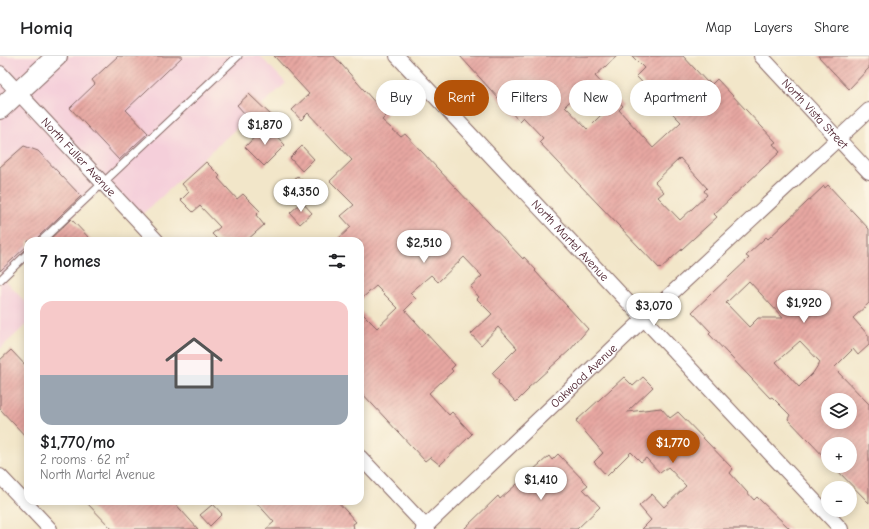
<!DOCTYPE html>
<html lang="en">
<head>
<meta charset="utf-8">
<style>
  :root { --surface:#fff; --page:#f2f2f2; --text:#202124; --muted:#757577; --line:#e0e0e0; --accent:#b45309 }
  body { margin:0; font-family:"Comic Neue",sans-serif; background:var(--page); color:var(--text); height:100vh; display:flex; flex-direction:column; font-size:15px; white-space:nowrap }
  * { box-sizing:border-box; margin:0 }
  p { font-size:13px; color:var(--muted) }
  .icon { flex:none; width:22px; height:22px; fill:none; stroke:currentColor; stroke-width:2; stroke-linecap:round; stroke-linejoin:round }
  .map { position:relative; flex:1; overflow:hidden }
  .side { position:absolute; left:24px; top:181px; width:340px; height:268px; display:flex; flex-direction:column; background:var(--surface); border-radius:12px; box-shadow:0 2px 10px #0003 }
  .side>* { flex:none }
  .top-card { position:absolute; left:376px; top:24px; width:380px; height:36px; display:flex; gap:8px }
  .buttons { position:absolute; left:821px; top:337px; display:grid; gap:8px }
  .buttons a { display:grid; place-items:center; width:36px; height:36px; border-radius:50%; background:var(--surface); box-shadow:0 2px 10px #0003; font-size:20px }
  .price { position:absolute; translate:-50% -34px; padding:0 9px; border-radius:14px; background:#fff; color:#222; font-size:13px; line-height:26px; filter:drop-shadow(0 1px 2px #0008) }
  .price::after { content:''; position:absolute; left:50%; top:24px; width:12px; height:9px; margin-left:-6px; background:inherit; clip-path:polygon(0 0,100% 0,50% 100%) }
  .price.selected { background:var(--accent); color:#fff }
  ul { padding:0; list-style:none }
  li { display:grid; align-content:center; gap:8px; height:212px; padding:0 16px }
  li span { display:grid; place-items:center; height:124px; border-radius:12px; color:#555 }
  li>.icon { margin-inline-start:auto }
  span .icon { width:72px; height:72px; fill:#fffc; stroke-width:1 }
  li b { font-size:17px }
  h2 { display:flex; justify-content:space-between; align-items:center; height:48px; padding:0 16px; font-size:17px }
  .pill { padding:0 14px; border-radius:18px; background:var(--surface); box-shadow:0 2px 10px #0003; font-size:14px; line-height:36px }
  .pill.selected { background:var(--accent); color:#fff }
  header { display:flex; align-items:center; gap:24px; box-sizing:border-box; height:56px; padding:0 20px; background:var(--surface); border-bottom:1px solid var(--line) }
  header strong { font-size:19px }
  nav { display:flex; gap:22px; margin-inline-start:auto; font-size:14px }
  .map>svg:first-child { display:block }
</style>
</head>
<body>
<header>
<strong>Homiq</strong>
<nav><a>Map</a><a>Layers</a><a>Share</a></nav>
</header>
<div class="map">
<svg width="869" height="473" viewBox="0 0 869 473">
  <defs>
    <pattern id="building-hatch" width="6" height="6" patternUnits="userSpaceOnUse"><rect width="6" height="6" fill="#e7a7a2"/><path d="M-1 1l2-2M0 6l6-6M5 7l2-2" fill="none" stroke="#bd8784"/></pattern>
  </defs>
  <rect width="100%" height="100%" fill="#fcf5e5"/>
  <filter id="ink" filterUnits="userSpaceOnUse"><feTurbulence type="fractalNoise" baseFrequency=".025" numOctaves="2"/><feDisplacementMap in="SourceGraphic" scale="8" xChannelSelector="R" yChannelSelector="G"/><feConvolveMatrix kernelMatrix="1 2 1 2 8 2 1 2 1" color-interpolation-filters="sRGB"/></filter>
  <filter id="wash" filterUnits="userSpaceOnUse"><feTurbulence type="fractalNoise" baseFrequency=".012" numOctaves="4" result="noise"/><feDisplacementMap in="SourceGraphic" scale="16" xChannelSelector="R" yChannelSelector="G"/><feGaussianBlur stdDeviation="0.9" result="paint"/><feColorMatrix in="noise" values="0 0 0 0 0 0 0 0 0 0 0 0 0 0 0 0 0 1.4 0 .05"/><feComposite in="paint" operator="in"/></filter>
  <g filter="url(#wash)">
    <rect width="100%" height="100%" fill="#f2e6c9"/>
    <path fill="#f5cfda" d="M0 0H260L286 27 136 164 104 131 46 185H28V202L5 224 28 249V267L0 293Z"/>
    <g id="blocks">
      <path fill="url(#building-hatch)" fill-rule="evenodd" d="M118 0H183L126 54 148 77 119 104 70 52 95 28 92 24Z
        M274 0H334L379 51H387L386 60 382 64 401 81 405 78 523 203 524 201 536 214 535 215 588 273 570 294 528 332 529 333 516 346 498 327 499 325 492 317 517 292 498 271 481 289 471 278 492 258 477 243 479 241 470 231 482 220 464 201 438 226 431 219 410 237 416 243 405 254 455 309 451 313 453 315 429 337 449 359 452 356 472 378 440 409 430 401 425 405 360 335V255L377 272 398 252 376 230 360 244V185H336L351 171 341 160 354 149 330 125 352 104 308 57 301 64 292 54 309 38Z
        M460 0H617L595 20 623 50 619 54 653 92 681 66 636 20 644 12 632 0H683L707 26 709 25 712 28 717 23 776 86 773 88 780 96 714 158 717 161 660 213 539 86 543 82 523 61 519 65ZM586 30 607 53 587 73 565 50ZM680 102 707 132 704 135 707 139 680 164 658 141 664 136 655 126Z
        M818 0H869V12L849 33Z
        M249 38 274 62 260 75 237 49Z
        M266 69 285 89 264 110 245 91Z
        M24 90 38 95 81 140 38 181 36 185H28V189L0 215V111Z
        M302 90 314 103 302 115 290 102Z
        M206 106 220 120 218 122 237 143 243 138 260 155 256 159 264 169 246 185H219L212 178 220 171 200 150 193 156 181 144 189 136 182 128Z
        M298 120 309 132 297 143 286 131Z
        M828 129 869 173V247L853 262 869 280V289L858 299 853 293 834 312 869 348V447L833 410H850V388H828V405L788 363 790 359 772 341 770 342 709 278 711 276 692 256 749 202 746 200 766 181 768 183 824 130 825 132ZM749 225 783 262H758L749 271 726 247ZM800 285 820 306 813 317 799 331 776 306ZM828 344H850V366H828Z
        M302 146 312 157 300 168 290 157Z
        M71 163 92 185H48Z
        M11 294 28 312V383L0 353V304Z
        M624 321 633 330 643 321 653 331 627 356 661 352 670 362 678 356 733 413 730 417 754 444 757 441 790 473H642L651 464 639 450 652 438 664 451 686 430 668 411 660 417 646 402 641 406 631 396 607 420 594 406 603 397 576 365Z
        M558 398 588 429 583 433 600 451 577 473H464L498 440 500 443 549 400 552 404Z
        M85 445H173L198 473H112Z
        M255 445H337L356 466 353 468 354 473H266L274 466Z
        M213 448 222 458 210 470 200 459Z"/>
    </g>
  </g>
  <g filter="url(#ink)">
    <use href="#blocks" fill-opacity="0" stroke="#856562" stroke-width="1"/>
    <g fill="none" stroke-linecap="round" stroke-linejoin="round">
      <g stroke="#856562" stroke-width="9">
        <path id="service" d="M41 185 238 0
          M0 224 28 197"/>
      </g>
      <g stroke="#856562" stroke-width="16">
        <g id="minor">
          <path id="s1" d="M397 0 841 473"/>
          <path id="s2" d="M761 0 869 116"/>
          <path id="s3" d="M0 17 157 185"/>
          <path d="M360 401 428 473"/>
          <path d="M0 420 50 473"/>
          <path id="s4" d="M423 473 631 275 869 54"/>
        </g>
      </g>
      <g stroke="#856562" stroke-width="22">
        <path id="secondary" d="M0 53 57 0"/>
      </g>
      <use href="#service" stroke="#fff" stroke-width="7"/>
      <use href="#minor" stroke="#fff" stroke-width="14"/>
      <use href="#secondary" stroke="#fff" stroke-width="20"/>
    </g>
  </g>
  <g text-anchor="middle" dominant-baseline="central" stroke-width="3" stroke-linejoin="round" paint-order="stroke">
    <g font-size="12" fill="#4a1f2b" stroke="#fcf5e5">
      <text stroke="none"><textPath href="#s2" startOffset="79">North Vista Street</textPath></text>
      <text stroke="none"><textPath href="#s3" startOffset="115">North Fuller Avenue</textPath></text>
      <text stroke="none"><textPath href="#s1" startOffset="253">North Martel Avenue</textPath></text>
      <text stroke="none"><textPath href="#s4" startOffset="222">Oakwood Avenue</textPath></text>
    </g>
  </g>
</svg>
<div class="buttons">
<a><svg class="icon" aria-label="layers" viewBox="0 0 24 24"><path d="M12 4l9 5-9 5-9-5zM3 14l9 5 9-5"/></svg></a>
<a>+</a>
<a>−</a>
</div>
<b class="price" style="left:265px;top:90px">$1,870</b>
<b class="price" style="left:301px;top:157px">$4,350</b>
<b class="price" style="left:424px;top:208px">$2,510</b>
<b class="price" style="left:804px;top:268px">$1,920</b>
<b class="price" style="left:654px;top:271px">$3,070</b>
<b class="price selected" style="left:673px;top:408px">$1,770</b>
<b class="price" style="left:541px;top:445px">$1,410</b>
<div class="top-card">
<a class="pill">Buy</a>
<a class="pill selected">Rent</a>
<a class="pill">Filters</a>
<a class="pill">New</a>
<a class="pill">Apartment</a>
</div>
<section class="side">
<h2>7 homes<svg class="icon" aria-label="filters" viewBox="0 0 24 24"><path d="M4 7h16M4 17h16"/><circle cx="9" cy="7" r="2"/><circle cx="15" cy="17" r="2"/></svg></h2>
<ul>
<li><span style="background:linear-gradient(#f6c9c9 60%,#9aa5b1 0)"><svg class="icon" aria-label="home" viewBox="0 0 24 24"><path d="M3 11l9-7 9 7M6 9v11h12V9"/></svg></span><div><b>$1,770/mo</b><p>2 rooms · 62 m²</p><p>North Martel Avenue</p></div></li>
</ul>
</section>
</div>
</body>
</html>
